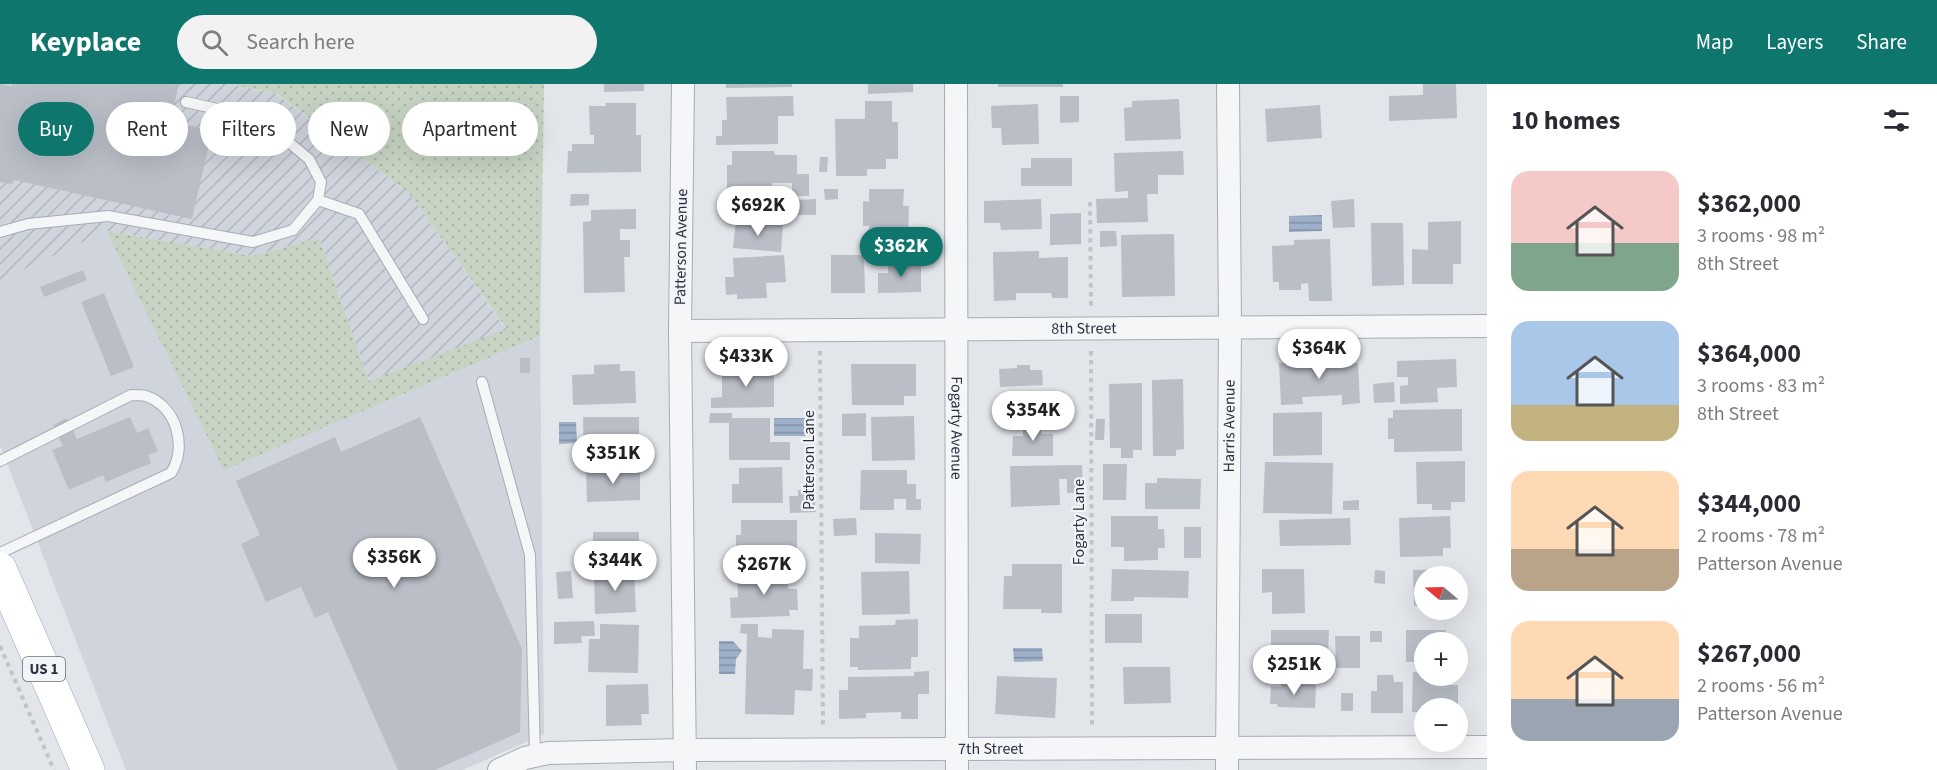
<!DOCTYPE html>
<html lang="en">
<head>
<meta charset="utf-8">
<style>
  :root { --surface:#fff; --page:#f2f2f3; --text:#2b2b33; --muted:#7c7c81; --accent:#0f766e }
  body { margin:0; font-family:"Source Sans 3",sans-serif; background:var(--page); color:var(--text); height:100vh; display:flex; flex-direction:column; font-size:22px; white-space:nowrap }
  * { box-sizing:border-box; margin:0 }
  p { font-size:20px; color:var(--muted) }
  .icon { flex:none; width:33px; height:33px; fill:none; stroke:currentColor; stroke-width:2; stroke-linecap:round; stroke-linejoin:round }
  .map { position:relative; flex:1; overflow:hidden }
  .details { display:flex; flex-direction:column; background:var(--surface); width:450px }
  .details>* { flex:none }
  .top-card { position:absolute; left:18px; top:18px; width:570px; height:54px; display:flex; gap:12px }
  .needle { width:39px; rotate:289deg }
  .buttons { position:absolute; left:1414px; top:482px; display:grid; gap:12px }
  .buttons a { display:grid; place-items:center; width:54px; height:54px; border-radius:50%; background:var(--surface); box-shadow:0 6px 24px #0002; font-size:30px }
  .price { position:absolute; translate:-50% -51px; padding:0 14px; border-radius:21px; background:#fff; color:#222; font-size:20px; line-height:39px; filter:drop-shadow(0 2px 3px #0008) }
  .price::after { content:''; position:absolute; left:50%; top:36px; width:18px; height:14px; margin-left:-9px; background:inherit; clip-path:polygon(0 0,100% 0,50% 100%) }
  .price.on { background:var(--accent); color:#fff }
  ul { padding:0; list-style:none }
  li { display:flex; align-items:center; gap:18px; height:150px; padding:0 24px }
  li span { display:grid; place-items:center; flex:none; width:168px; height:120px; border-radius:18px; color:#555 }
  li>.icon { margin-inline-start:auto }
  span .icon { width:72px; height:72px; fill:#fffc; stroke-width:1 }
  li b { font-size:26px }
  h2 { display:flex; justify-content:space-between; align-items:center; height:72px; padding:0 24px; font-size:26px }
  .tag { padding:0 21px; border-radius:27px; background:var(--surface); box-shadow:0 6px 24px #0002; font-size:21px; line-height:54px }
  .tag.on { background:var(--accent); color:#fff }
  header { display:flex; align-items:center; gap:36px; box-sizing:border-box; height:84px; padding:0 30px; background:var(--accent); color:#fff }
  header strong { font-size:28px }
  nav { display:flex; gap:33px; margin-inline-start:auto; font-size:21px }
  .search { width:420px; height:54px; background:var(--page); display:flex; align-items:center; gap:15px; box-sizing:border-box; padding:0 21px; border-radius:33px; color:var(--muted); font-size:22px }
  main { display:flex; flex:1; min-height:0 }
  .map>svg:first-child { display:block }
</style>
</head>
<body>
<header>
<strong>Keyplace</strong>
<div class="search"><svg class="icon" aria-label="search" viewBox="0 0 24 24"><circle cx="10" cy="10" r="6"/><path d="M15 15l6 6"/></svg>Search here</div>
<nav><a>Map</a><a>Layers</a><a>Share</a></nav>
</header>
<main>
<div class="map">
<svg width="1487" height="686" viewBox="0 0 1487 686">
  <defs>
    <pattern id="industrial-furrows" width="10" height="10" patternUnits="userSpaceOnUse" patternTransform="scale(1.5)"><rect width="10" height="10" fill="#d0d4dc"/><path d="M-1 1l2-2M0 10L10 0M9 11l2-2" fill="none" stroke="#b3b6be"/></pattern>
    <pattern id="grass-dots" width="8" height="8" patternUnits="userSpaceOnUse" patternTransform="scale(1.5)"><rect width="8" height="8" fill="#c7d4c3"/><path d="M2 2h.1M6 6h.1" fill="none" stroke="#abb6a9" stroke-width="1.8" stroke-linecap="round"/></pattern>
    <pattern id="water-rules" width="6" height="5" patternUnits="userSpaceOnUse" patternTransform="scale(1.5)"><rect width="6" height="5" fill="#9eb0c9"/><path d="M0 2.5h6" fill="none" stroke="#8190a5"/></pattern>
  </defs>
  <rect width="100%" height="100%" fill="#e2e5ea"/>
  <path fill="#d0d4dc" d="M106 147 224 385 540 252 544 650 463 686H126L0 361V197Z"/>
  <path fill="url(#industrial-furrows)" d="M0 0H229L275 9 409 109 507 246 369 297 319 154 252 172 106 147 0 197Z"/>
  <path fill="url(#grass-dots)" d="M229 0H544L540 252 224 386 106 147 252 172 319 154 369 297 507 245 409 109 276 9Z"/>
  <path fill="url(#water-rules)" d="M1322 131V147L1289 148V132Z
    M774 334H807V352H774Z
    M559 338H576L577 359 559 360Z
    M719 557H733L742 567 736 575 735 590H719Z
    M1013 564H1042L1043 577 1014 578Z"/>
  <path fill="#b9bec7" d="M0 0 15 3 16 0H179L170 37 212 47 192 135 14 96 12 100 0 98Z
    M604 0H644V7L604 8Z
    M726 0H792V3L726 4Z
    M868 0H913V8L868 10Z
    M998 0H1063V3H998Z
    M1423 0H1456L1457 34 1389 37V12L1423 11Z
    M793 12 794 32H778V60L716 61V52H722V36H727L726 13Z
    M1060 12H1079V38L1060 39Z
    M1179 15 1181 55 1125 57 1124 24 1132 23V17Z
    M865 17H892V38H898V75H886V85H867V92H836L835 35H865Z
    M605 19H636V51H641V88L567 89 568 67H572V60H594V51H590L589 22H606Z
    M1038 20 1039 60 1002 61 1001 44H992L991 22Z
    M1320 21 1322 54 1267 58 1265 25Z
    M732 67H774L775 71H797V90H809V112H792V99H772V111L727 112V81H732Z
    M1183 67 1184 91H1158V110H1147L1148 138 1097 139 1096 115 1128 114V107L1115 108 1114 69Z
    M820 73H828L827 88H819Z
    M1031 74H1072V102H1021V84H1031Z
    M824 105H838V115L825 116Z
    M869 105H904L903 122H909L908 154H869V142H863V117L869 118Z
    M571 110H589V121L570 122Z
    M816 115V131H795L794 116Z
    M1041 115 1042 145 1001 146 1000 139H984V117Z
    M1354 115 1355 143 1333 144 1331 117Z
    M636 125V145H620V156H630V173H624L625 208 584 209 583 138 591 137V126Z
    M1081 129V160L1050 161V130Z
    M736 137 783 141 781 168 733 164Z
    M1461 137V180H1453V200H1412V165L1428 166V138Z
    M1371 139H1403L1404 201 1372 202Z
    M1100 147H1116L1117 162 1100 163Z
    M1174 150 1175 212 1122 213 1121 151Z
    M1330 155 1332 217H1309L1308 199 1301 200V206H1279V198H1273L1272 162 1294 161V156Z
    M1039 167V174L1068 173V214H1052L1051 209H1016V216L994 217 993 168Z
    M784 171 786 198 766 199 767 214 737 215V210L726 211 725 193H734L733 174Z
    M831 171H864L865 209H831Z
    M921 177V208L878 209V189H888V178Z
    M83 186 87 196 44 213 40 203Z
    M104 209 134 283 111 292 81 218Z
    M1344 272 1345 280 1358 279 1360 319 1342 321V311L1302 313 1303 320 1281 321 1279 279 1298 278V274Z
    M520 274H530V289H520Z
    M1456 275 1457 303 1437 304 1438 318 1400 320V302L1408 301V293H1397V277Z
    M620 280V287H635L636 319 573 321 572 291 594 290V281Z
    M851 280H916V312H904V321H852Z
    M1017 281H1030V286H1042L1043 301 1000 303 999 285 1017 284Z
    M774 282V323L711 324V314L722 313V283Z
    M1183 295 1184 365 1176 366V372H1153L1152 296Z
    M1394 298 1395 318 1374 319 1373 300Z
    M1142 299V366H1133V374H1121V364H1110L1109 300Z
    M1462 325V367L1394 368V355H1388V334H1393V326Z
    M1322 328V371L1273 372V329Z
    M710 329H732V334H770V358H790V376H729V339H709Z
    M866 329V352H842V330Z
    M914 332 915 376 872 377 871 333Z
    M130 333 137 349 148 344 158 367 148 371 151 379 106 398 103 391 69 406 52 366 63 362 53 341 67 334 77 355Z
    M420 333 522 565 520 648 435 686H398L328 528 315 534 301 503 266 518 241 460 260 451 236 397 335 353 341 368Z
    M583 333H639V373L584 374Z
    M1096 335H1105L1104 356H1095Z
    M1023 338H1041V350H1053V372H1012L1013 352H1023Z
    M1465 377V418H1451V426H1432V420H1417L1416 378Z
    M1265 378 1333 379 1332 430 1263 429Z
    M1103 380H1127L1126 416H1103Z
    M1082 381 1083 409H1067V395H1059L1060 421 1011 423 1010 382Z
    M782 383 783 419H732V400H739V384Z
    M640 384V416L587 418 586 385Z
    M861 386H907V400H916V415H921V426H906V415H894V426H860Z
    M1157 394 1201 395 1200 425H1145V399H1157Z
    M814 405 816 428 790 429 789 412H798V406Z
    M1359 416V426H1343V417Z
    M1111 432H1158V445H1164L1165 464H1158V476L1124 477V463H1111Z
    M1450 432 1451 464H1443V472L1400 473 1399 434Z
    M856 434 857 451 834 452 833 435Z
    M1350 434 1351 461 1280 462 1279 436Z
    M741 436H797V475H742V464H736V451H741Z
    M1184 443H1201V474H1184Z
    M593 448H639V480H593Z
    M875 449 921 450 920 480 875 479Z
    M1012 480H1062V529H1041V525H1003L1004 492H1012Z
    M1112 485 1189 487 1188 514 1134 513V517H1111Z
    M1262 485H1304L1305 529 1272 530V508L1262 509Z
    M1453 485V492H1425V521L1414 522 1413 486Z
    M634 486 636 528 595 530 594 488Z
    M1375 486 1385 487V500L1374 499Z
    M571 487 573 514 558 515 556 488Z
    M909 487 910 530 862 531 861 488Z
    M788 488V505H797L798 526H789L790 532 731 534 730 514 738 513 737 489Z
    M1105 530H1142V559H1105Z
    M918 535V573H911V585L858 586V583H850V554H859V542L895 541 896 536Z
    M594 537 595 552H581L582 559 554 560V538Z
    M600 540 639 541 638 589 588 588 589 555H600Z
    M741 540H758V553L772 554V545L804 546 803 585H813L812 607 795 606 794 631 745 630 747 550 740 549Z
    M1271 546H1329L1328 570 1271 569Z
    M1406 546H1446V558H1425V578H1406Z
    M1370 547H1382V558H1370Z
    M1335 552H1360V584H1336Z
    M1123 583H1170L1171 619 1124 620Z
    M929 587V610H918V635H901V628L866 629V634L839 635V606H848V593L914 592V588Z
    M1413 588 1438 591V601H1458V624H1425V628H1412Z
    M1377 591H1393L1394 598H1403V629H1371V607H1377Z
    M997 592 1057 594 1055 634 995 630Z
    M1281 599 1316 601 1315 624 1278 623 1277 620H1270L1271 602 1281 603Z
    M648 600 649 630H641L642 641 606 642V601Z
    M1341 609H1353V627H1341Z"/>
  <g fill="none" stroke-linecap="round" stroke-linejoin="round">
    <g stroke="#a7acb4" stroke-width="12">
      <path id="service" d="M318 116 359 130 423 235
        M0 148 28 140 108 132 253 158 293 146 318 116 321 98 309 75 275 47 244 31 186 18
        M482 298 530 471 535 672
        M0 377 131 311C135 311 141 311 146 312 176 322 188 362 171 389L0 469"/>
    </g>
    <g stroke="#a7acb4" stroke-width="24">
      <g id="minor">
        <path d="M683 0 680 247 685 686"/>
        <path id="s1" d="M956 0 957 686"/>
        <path id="s2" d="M680 247 1487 242"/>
        <path id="s3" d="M499 686 525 674 548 669 685 666 1487 663"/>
        <path id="s4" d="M1227 686 1230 243 1228 0"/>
      </g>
    </g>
    <g stroke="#a1a8b6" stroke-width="34">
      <path id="primary" d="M0 485 88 686"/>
    </g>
    <path stroke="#c0c3c9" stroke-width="4" stroke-dasharray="4.5 4.5" stroke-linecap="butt" d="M1090 118 1091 223
      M820 267 823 643
      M1091 267 1092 643
      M0 562 54 686"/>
    <use href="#service" stroke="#f5f6f8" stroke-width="10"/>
    <use href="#minor" stroke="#f5f6f8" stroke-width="22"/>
    <use href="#primary" stroke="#fff" stroke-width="33"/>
  </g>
  <g text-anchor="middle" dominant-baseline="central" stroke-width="4.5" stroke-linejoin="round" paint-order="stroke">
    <rect fill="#f2f4f7" stroke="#666c78" stroke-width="1.5" x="23" y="573" width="42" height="24" rx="4.5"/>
    <g font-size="15" font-weight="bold" fill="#2a3242">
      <text x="44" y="585">US 1</text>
    </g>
    <g font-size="16" fill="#2a3242" stroke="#f2f4f7">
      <text transform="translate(681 163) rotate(-89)">Patterson Avenue</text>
      <text stroke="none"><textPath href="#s2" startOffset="404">8th Street</textPath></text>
      <text stroke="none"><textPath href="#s1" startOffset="344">Fogarty Avenue</textPath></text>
      <text stroke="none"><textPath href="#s4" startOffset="344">Harris Avenue</textPath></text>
      <text transform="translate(809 376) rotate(-90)">Patterson Lane</text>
      <text transform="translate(1079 438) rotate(-90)">Fogarty Lane</text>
      <text stroke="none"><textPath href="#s3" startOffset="495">7th Street</textPath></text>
    </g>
  </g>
</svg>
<div class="buttons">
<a><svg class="needle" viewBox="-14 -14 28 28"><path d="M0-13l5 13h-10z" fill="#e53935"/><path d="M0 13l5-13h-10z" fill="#7c7c81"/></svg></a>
<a>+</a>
<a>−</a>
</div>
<b class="price" style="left:758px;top:153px">$692K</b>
<b class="price on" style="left:901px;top:194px">$362K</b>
<b class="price" style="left:1319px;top:296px">$364K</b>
<b class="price" style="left:746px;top:304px">$433K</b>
<b class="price" style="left:1033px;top:358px">$354K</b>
<b class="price" style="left:613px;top:401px">$351K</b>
<b class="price" style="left:394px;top:505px">$356K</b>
<b class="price" style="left:615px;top:508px">$344K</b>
<b class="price" style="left:764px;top:512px">$267K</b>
<b class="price" style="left:1294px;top:612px">$251K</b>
<div class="top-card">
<a class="tag on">Buy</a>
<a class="tag">Rent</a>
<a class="tag">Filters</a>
<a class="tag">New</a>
<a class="tag">Apartment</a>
</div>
</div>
<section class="details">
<h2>10 homes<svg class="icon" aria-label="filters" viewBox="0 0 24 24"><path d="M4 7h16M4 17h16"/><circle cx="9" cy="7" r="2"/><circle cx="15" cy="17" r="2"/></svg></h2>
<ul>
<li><span style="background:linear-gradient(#f6c9c9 60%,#7fa58c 0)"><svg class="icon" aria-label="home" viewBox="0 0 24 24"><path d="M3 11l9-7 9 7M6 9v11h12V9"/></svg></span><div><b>$362,000</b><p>3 rooms · 98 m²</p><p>8th Street</p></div></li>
<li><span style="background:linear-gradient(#a9c7e8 70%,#c2b280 0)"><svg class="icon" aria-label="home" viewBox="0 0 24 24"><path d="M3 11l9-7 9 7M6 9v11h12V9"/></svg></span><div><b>$364,000</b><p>3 rooms · 83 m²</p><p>8th Street</p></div></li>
<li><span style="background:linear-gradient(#ffd9b3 65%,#b9a48a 0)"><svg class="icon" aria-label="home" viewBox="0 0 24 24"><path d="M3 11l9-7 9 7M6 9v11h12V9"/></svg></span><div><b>$344,000</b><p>2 rooms · 78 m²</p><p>Patterson Avenue</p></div></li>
<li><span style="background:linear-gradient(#ffd9b3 65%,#9aa5b1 0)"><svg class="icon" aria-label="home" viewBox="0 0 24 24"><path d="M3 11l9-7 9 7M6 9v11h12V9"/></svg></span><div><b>$267,000</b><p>2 rooms · 56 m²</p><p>Patterson Avenue</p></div></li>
</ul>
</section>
</main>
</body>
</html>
